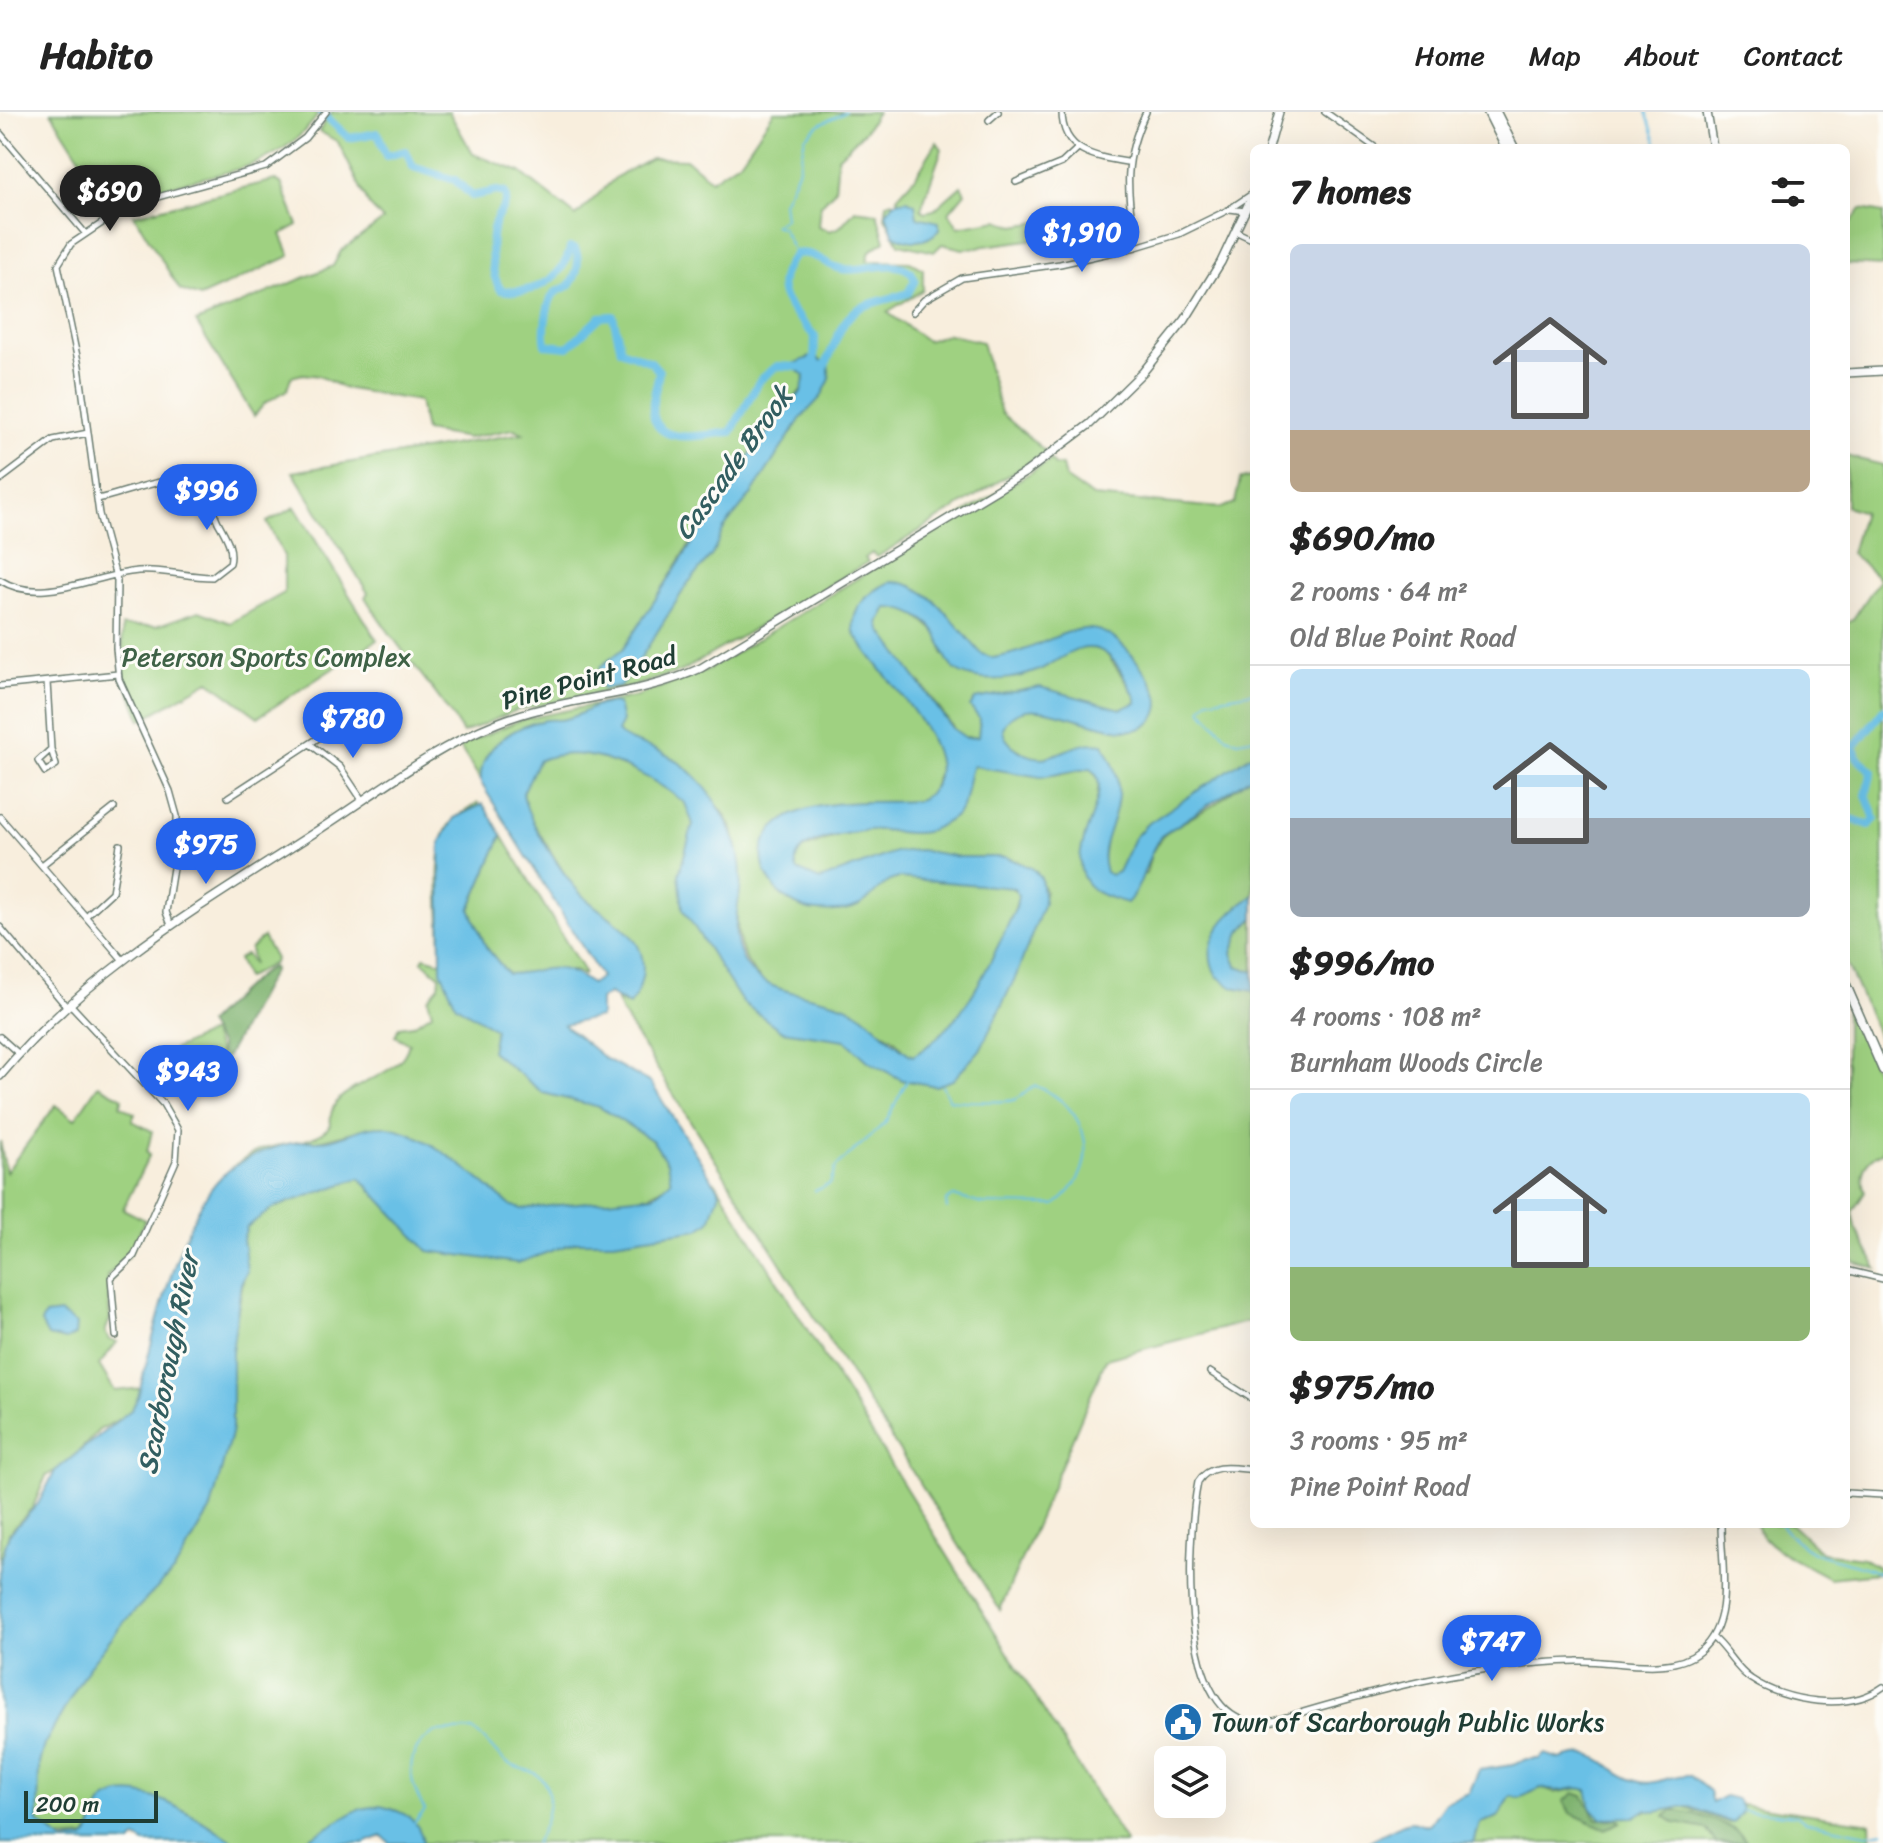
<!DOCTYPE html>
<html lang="en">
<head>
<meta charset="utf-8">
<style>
  :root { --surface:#fff; --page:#f6f6f6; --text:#222; --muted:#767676; --line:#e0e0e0; --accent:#2563eb }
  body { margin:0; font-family:Sriracha,sans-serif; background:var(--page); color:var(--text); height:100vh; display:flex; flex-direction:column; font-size:30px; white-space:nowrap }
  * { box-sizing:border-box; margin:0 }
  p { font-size:26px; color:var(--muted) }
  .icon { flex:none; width:44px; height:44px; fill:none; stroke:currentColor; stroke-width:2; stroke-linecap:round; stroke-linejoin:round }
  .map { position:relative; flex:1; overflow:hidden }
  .details { position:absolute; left:1250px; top:32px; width:600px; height:1384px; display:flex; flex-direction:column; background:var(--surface); border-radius:12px; box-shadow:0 8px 32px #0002 }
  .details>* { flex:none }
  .buttons { position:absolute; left:1154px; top:1634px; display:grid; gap:16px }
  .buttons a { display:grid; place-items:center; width:72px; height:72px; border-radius:12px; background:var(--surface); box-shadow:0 8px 32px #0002; font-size:40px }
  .scale { position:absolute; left:24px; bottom:20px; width:134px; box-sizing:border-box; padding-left:8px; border:4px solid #1f3d34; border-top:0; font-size:22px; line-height:28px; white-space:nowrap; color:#1f3d34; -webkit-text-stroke:6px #fdfcf7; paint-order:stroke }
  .price { position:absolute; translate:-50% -68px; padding:0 18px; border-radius:28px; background:var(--accent); color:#fff; font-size:26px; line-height:52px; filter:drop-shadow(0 2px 4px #0008) }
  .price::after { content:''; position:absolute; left:50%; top:48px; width:24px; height:18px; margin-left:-12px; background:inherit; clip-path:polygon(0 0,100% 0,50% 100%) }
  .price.active { background:#222; color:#fff }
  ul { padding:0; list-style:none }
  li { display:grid; align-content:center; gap:16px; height:424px; padding:0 40px }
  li+li { border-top:2px solid var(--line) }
  li span { display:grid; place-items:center; height:248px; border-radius:12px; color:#555 }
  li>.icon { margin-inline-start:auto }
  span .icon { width:144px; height:144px; fill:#fffc; stroke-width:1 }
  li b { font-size:34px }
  h2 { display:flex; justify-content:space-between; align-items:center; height:96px; padding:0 40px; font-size:34px }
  header { display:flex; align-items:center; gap:48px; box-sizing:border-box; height:112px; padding:0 40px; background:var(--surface); border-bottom:2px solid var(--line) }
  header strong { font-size:38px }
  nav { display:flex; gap:44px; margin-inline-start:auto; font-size:28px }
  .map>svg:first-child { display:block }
</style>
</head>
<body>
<header>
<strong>Habito</strong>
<nav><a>Home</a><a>Map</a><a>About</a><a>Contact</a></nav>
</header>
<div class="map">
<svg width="1883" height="1731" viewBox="0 0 1883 1731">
  <rect width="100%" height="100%" fill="#fdfcf7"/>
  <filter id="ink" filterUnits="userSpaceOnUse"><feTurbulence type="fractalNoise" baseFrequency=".0125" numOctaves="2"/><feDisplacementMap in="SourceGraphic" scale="16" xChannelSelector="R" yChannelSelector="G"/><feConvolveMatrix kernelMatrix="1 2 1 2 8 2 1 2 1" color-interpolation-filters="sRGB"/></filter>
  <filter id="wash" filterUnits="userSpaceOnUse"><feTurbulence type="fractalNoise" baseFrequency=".006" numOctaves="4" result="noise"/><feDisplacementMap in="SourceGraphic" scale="32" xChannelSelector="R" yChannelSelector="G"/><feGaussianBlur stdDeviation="1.8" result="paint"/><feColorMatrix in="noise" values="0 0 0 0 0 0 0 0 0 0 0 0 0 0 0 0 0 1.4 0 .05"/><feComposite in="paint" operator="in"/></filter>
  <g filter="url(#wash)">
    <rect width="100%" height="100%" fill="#f8eedd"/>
    <path fill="#9fd181" stroke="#5f875a" stroke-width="2" fill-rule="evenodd" d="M51 0H312L318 3C264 77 182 54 112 97Z
      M332 0H449L473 42 520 60 576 104 616 65 651 46 686 47 711 68 741 48 774 0H877L865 19 838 45 835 78 820 94 818 114 830 119 840 115 855 98 877 101 885 129 870 139 867 149 910 150 923 157V178L887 200 927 229 948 222 982 230 1001 301 1046 340 877 445 872 441 865 446 868 450 682 559 634 574 517 598 463 621C434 574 394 533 365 485L368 481 293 360 523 321 514 317 468 326 425 319 419 289 343 276 319 264 303 262 291 265 287 278 265 291 254 304 196 210 333 154 341 139 383 108 369 93 338 30 319 19ZM813 244 828 252 829 267 822 283 808 292 754 375 724 411 709 442 689 467 629 565 618 574 602 576 598 569 602 562 601 555 611 552 622 542 698 419 766 319 808 270 803 261 791 253Z
      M937 30 942 37 921 97 924 100 934 98 961 74 965 81 949 100 958 115 998 108 1015 114 1086 102 1095 119 963 137 942 132 934 140 899 132 885 105 887 91 892 89 902 98 897 85 916 64Z
      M275 68 281 71 298 113 281 122 290 144 200 185 180 178 134 103Z
      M1861 97 1883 101V154L1846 152V117Z
      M1846 344 1883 353V934L1846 850V511L1853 507 1880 467 1851 441 1863 400 1846 394Z
      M1051 348 1055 353 1062 354 1065 366 1093 385 1221 396 1235 391 1240 367 1251 365 1254 373V644L1113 768 1102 756 1115 659 1029 644 992 621 1023 594 1144 612 1121 533 1025 540 992 547 979 542 929 485 910 475 867 487 914 597 940 639V655L929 688 825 698 771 769 886 770 900 765 1007 772 1019 782C1011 816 970 902 944 926 935 934 922 939 912 946 904 940 900 931 891 925 851 897 787 901 754 860 714 811 763 742 717 693 699 673 642 642 617 624L608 591 484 673 459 634 520 608 637 584 709 557Z
      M295 395 377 528 258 605 209 569 141 608 124 565 122 514H156L199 499 230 511 284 481V444L267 410Z
      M888 493 913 500 941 524 943 542 1046 552 1082 534 1103 537 1137 585 1136 595 1115 598 1042 576 978 625H960L923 574 878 524 877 502Z
      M573 640C608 645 670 669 691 698L710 836 847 924 906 968 1027 837 1045 779 1037 761 1017 749 994 745 880 747 823 776 796 760 792 741 851 718 895 716 969 651 1058 663 1091 656 1099 668 1089 771 1146 762 1151 742 1163 722 1215 692 1254 662V784L1214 830 1254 876V1208L1106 1247 1000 1498 622 901 616 887 625 892 575 779 526 699 523 679 532 652 543 645Z
      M478 691 482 697 448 721 497 914 578 983 622 1006 653 1029 670 1054 674 1070 643 1086 538 1099 514 1097 443 1041 419 1027 373 1015 318 1029 237 1061 233 1055C242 1049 250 1042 260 1038 284 1029 312 1034 331 1013 324 968 401 973 409 931L395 924 399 915 413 913 432 901 428 887 439 874 440 864 422 849 424 845 441 850C443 818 430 740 449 713 457 702 469 698 478 691Z
      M502 723 584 860 583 863 574 859 508 862 486 835 470 797Z
      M1254 803V861L1237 859 1228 834Z
      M263 825 275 847 274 851 246 866 238 847 246 842 253 853 250 837Z
      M1846 891 1883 975V1039C1865 1048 1858 1059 1865 1080L1852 1100 1855 1115 1877 1157 1855 1151 1846 1138Z
      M211 920 219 940 217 954 193 974 173 938Z
      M98 973 123 986 120 993 135 1002 132 1009 152 1019 147 1040 150 1042 123 1097 145 1108 128 1145 107 1164 110 1207 105 1220 109 1228 117 1230 99 1253 115 1279 142 1276 136 1298 99 1318 67 1352 46 1364 33 1395 9 1421 0 1452V1029L6 1060 56 993 75 1007Z
      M360 1064 569 1129H617L717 1077 715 1069 1126 1731H423C419 1712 406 1701 388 1696L303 1731H234L99 1700 88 1725 53 1727 38 1710 35 1645 83 1556 191 1431 210 1398 232 1291 229 1249 245 1158 243 1127 248 1112 261 1101 302 1083Z
      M1755 1412H1791L1822 1441 1863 1446 1878 1455V1461L1829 1466C1805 1451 1768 1440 1755 1412Z
      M1541 1676 1554 1681 1580 1676 1587 1678 1608 1705 1682 1694 1730 1711 1743 1698 1741 1692 1870 1711 1872 1731H1474L1480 1711 1498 1705 1511 1684 1519 1686Z"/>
    <path fill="#7fb36f" stroke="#4f7852" stroke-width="2" d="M272 855 274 857 221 955 220 933 207 912C218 901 258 861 272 855Z
      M1574 1681 1583 1684 1597 1707H1618L1621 1710 1606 1717 1570 1701 1564 1689Z
      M1672 1699C1690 1699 1740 1713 1746 1730L1716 1731 1706 1717 1675 1711 1665 1704Z"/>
    <path fill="#69c0e6" stroke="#447e8d" stroke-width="2" fill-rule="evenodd" d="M907 88 915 92 917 105 939 110V118C926 132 909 132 893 122L886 101 895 90Z
      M813 244 828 252 830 267 821 285 801 306 751 383 724 416 712 443 688 471 632 560 620 574 602 577 600 555 623 537 751 341 801 280 805 264 790 253Z
      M890 470C930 468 958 518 982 542L993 546C1061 536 1088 480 1142 556 1151 569 1164 584 1157 601 1133 655 1028 560 1003 616 1003 633 1031 649 1047 645 1066 640 1082 628 1103 632 1142 695 1092 721 1106 760L1111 763 1118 760 1134 726 1146 713 1254 641V663L1161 724C1145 744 1145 772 1127 791 1116 787 1102 785 1093 777 1053 745 1121 682 1091 656L1041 665 973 654C966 668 969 687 958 701 951 709 935 717 925 720 906 724 888 716 869 718 848 721 786 727 797 758L820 768 895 740 920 738 960 745H1006L1032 756 1041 766 1044 791 1016 864 980 938 953 968 936 974 902 968 869 950 845 928 782 919 742 890 683 797 679 762 693 712 685 691C648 661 585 628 538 649L523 681C526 707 563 763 581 782 607 809 650 820 642 865 640 876 637 885 629 893L609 882 600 887V905L564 913 604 946 651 971 720 1080 710 1109 699 1117 614 1130H576L518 1151 428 1139 360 1066 273 1096 247 1115 243 1127 247 1159 241 1171 232 1241V1318L211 1397 174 1459 123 1511 87 1557 44 1633 39 1651 38 1710 63 1729 84 1727C95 1718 94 1698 104 1689 139 1662 207 1712 236 1731H145L136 1726 131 1731H0V1452L9 1422 38 1392 55 1359 132 1297 138 1285C152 1228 180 1104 222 1064 239 1048 275 1033 299 1030 309 1028 319 1030 329 1028 343 1025 356 1018 370 1015 416 1007 477 1067 510 1093L521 1097 654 1083 671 1069 667 1051 653 1029 599 995 543 981 491 939 495 917 456 893 441 859 440 731 454 706 483 692 502 723 470 797 486 835 508 862C547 860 556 846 591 872L601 865 481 671C477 636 515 613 546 608 552 607 559 609 565 607 585 603 596 588 618 592L622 609 617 620C627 630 643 632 656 638 678 647 694 660 708 679 727 706 742 734 741 769 740 787 734 806 736 824 745 892 814 875 856 899 877 911 893 934 913 944 967 911 990 851 1016 795L1018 783 1014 776 900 766C883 768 874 785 860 793 848 799 830 800 817 799 779 797 742 746 775 715 808 683 875 692 917 689 986 654 870 556 854 520 850 495 869 480 890 470ZM887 496C904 495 931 507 938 525 948 548 946 560 976 566 996 570 1019 566 1037 559 1057 551 1082 525 1105 541 1119 550 1127 572 1136 586V591L1121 597 1040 575 975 587 970 595 980 607 978 625 966 626 952 616 881 518 879 510Z
      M1254 783V806L1240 820 1232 841 1237 854 1254 860V879L1232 875 1217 864C1197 830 1227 801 1254 783Z
      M60 1201 76 1212 75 1223 66 1228 48 1224 41 1211 45 1203Z
      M1545 1642 1560 1647C1602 1631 1605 1661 1640 1670 1656 1674 1672 1662 1689 1663L1709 1679 1712 1691 1725 1684 1737 1687 1743 1698 1733 1711 1687 1694 1656 1700 1645 1698 1634 1705 1601 1706 1591 1695 1587 1678C1571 1672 1563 1684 1541 1676L1519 1686 1511 1684 1498 1705 1480 1711 1474 1731H1367C1370 1728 1405 1710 1410 1710 1418 1710 1420 1715 1429 1713L1445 1690 1469 1681 1479 1658 1513 1653 1526 1647H1539Z
      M380 1694C402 1699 420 1706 423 1731H390L382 1724 364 1731H301L359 1697Z"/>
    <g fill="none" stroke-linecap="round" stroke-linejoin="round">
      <path stroke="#69c0e6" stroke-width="2" d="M1646 0 1658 36
        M795 142 782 116 774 113 785 106 783 90 798 59 805 25 820 12 845 0
        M1254 580 1208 588 1201 597 1227 625 1238 629 1254 626
        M942 974 949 987C954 990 1009 990 1014 988 1023 985 1027 977 1036 974 1091 995 1104 1057 1055 1093L982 1092 953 1084 946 1089 947 1097
        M815 1079 830 1072 836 1055 885 1011 908 967
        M1780 1412C1816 1456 1841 1441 1883 1463
        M1743 1698 1797 1703 1806 1710 1867 1722 1883 1719
        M414 1711 425 1698C408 1670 402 1640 435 1620L473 1618C485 1625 493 1640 505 1649 514 1657 524 1656 534 1661 560 1675 546 1713 535 1731"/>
      <path stroke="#69c0e6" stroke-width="8" d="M321 0 349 26 378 21 386 44 406 39 413 55 455 68 472 84 497 79 505 81C509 93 499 99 495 110 489 128 490 163 501 178 532 184 563 168 570 136L575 137C580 147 578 164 569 173 564 178 557 177 553 183 546 194 543 221 546 233L568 235 600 205 613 204 621 238 651 250 659 259C658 270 654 280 653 290 649 339 702 322 731 320L760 268 777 254 802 255
        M814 254 815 225C792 196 764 180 795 142 815 138 825 154 842 157 864 161 892 145 911 160L915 168 908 181C892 187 874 189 860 196 837 208 835 240 821 260
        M1846 705 1869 713 1875 707 1866 683 1872 659 1857 645 1854 635 1883 598"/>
    </g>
  </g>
  <g filter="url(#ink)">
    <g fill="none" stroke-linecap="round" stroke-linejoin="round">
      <g stroke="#6b7b6f" stroke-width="8">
        <path id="street" d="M1062 0C1062 40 1095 45 1127 50
          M1325 0 1376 36
          M989 8 998 0
          M0 21 85 121
          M1016 70 1062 51 1077 37
          M1231 96 1252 82
          M1237 120 1254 128
          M1136 135C1128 81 1121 52 1146 0
          M913 200 924 188 962 166 1060 152 1136 135 1179 122 1230 97 1245 99
          M0 368 53 328 88 321
          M0 468C41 494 94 463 138 459 163 457 187 465 212 465L230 451C234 436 225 423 218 410 213 399 208 385 200 376 180 355 123 383 97 387
          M47 570 51 637
          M0 574 118 562
          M310 632 340 655 362 688
          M51 637 56 653 45 660 38 649Z
          M228 685 366 595
          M0 705 122 847
          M42 753 114 696
          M86 804 112 780 120 733
          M171 813 166 800 177 731V704L170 679 119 567 116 536 117 469 99 402 79 254 58 153 71 132 129 93 266 55 305 26 326 0
          M0 815 66 894
          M70 892 163 992 178 1018 176 1049 134 1144 111 1166 116 1224
          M0 925 19 942
          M1846 1158 1883 1167
          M1210 1260 1254 1288
          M1254 1358C1234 1356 1210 1350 1198 1370 1187 1424 1174 1632 1273 1609 1372 1579 1472 1552 1576 1549 1613 1547 1669 1565 1700 1539 1735 1510 1721 1452 1721 1412
          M1846 1381 1883 1383
          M1712 1525C1727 1537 1735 1557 1751 1567 1785 1590 1849 1600 1883 1575"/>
      </g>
      <g stroke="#6b7b6f" stroke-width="10">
        <path id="secondary" d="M1707 0 1713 36
          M1269 36 1279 0
          M1846 261 1883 259
          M0 964C88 858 206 791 320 717 377 680 433 636 497 611 563 584 636 586 701 556L1026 360 1090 312 1143 260 1185 208 1221 150 1254 80"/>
      </g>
      <g stroke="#6b7b6f" stroke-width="11">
        <path id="primary" d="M1488 0 1506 36
          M1496 0 1514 36
          M1846 873 1883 958"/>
      </g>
      <use href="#street" stroke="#fff" stroke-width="5"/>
      <use href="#secondary" stroke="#fff" stroke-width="7"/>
      <use href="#primary" stroke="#fff" stroke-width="8"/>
    </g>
  </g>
  <defs>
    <g id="civic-disc" transform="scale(2)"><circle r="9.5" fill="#1f6fb2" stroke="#fdfcf7"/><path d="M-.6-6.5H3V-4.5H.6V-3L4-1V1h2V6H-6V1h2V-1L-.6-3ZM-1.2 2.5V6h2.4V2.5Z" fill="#fff"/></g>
  </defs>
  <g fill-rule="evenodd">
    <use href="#civic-disc" x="1183" y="1610"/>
  </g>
  <g text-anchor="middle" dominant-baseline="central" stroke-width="6" stroke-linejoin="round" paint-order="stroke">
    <g font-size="26" fill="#3f6247" stroke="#fdfcf7">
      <text x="266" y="545">Peterson Sports Complex</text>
    </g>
    <g font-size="26" fill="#1f3d34" stroke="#fdfcf7">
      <text transform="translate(589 566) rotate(-15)">Pine Point Road</text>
    </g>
    <g font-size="26" fill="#1f3d34" stroke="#fdfcf7" text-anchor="start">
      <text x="1211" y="1610">Town of Scarborough Public Works</text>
    </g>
    <g font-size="28" font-style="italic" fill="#325e60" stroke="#fdfcf7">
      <text transform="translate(733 351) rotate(-54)">Cascade Brook</text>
      <text transform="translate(168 1251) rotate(-79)">Scarborough River</text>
    </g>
  </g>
</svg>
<div class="buttons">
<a><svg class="icon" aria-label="layers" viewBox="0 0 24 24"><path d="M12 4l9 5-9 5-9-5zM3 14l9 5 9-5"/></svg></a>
</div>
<div class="scale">200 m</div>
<b class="price active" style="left:110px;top:121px">$690</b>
<b class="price" style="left:1082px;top:162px">$1,910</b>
<b class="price" style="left:207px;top:420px">$996</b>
<b class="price" style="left:353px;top:648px">$780</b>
<b class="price" style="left:206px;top:774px">$975</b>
<b class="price" style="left:188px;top:1001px">$943</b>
<b class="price" style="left:1492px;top:1571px">$747</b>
<section class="details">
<h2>7 homes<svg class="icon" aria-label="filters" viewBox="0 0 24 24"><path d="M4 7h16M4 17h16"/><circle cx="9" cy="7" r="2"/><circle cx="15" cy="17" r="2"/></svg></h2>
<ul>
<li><span style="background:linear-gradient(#c9d6e8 75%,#b9a48a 0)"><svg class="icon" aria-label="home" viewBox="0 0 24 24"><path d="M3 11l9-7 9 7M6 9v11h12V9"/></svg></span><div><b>$690/mo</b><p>2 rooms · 64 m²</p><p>Old Blue Point Road</p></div></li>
<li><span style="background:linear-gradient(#bfe0f5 60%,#9aa5b1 0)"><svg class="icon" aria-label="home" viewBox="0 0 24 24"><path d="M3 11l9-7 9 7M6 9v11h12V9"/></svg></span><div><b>$996/mo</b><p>4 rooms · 108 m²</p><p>Burnham Woods Circle</p></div></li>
<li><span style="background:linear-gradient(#bfe0f5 70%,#8fb573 0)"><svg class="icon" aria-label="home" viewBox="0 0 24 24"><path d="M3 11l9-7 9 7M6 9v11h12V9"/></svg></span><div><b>$975/mo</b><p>3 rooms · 95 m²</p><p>Pine Point Road</p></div></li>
</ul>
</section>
</div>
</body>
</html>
